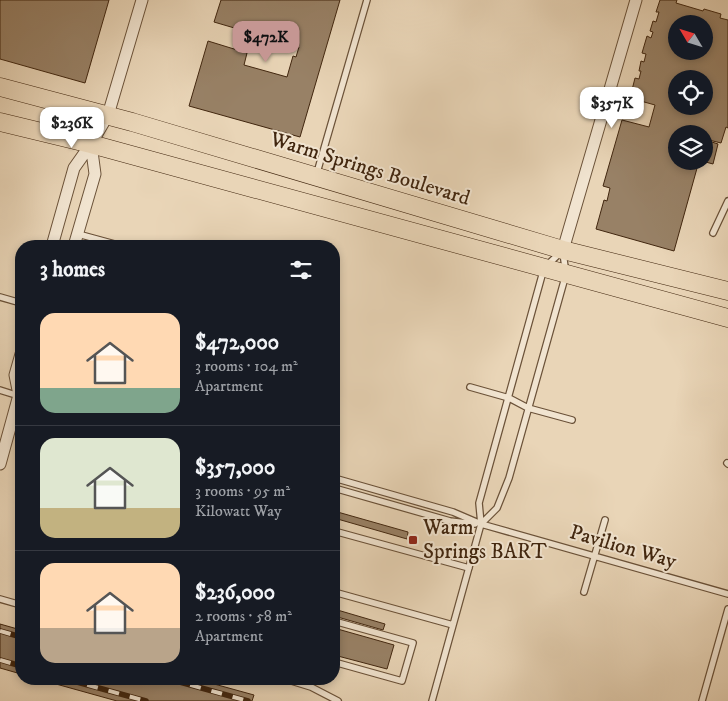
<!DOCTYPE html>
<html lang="en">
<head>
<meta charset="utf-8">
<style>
  :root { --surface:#171b24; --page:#242831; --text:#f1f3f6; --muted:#9ea1a6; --line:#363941; --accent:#c59692 }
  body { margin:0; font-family:"IM FELL DW Pica",serif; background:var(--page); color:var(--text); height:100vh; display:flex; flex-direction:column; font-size:19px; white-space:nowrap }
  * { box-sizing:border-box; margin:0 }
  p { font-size:16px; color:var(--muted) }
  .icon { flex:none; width:28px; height:28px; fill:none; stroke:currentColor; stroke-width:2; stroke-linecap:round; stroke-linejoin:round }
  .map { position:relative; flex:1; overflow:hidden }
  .side { position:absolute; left:15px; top:240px; width:325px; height:445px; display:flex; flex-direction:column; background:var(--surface); border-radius:20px; box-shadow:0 2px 8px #0003 }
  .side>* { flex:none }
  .needle { width:32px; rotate:308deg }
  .tools { position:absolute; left:668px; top:15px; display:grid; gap:10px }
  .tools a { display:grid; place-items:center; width:45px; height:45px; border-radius:50%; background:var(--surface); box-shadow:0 2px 8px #0003; font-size:25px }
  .price { position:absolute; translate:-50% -42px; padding:0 11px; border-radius:10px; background:#fff; color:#222; font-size:16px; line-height:32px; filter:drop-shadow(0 1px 2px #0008) }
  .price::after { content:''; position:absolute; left:50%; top:30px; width:15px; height:11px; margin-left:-8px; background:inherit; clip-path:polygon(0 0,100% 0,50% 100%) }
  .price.active { background:var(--accent); color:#111 }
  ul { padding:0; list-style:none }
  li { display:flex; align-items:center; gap:15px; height:125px; padding:0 25px }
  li+li { border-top:1px solid var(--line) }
  li span { display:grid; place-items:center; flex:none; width:140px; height:100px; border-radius:15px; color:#555 }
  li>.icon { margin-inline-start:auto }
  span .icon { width:60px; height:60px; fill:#fffc; stroke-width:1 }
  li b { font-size:21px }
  h2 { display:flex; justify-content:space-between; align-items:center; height:60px; padding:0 25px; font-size:21px }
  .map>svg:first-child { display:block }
</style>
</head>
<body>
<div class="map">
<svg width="728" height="701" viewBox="0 0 728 701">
  <rect width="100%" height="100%" fill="#e9d5b7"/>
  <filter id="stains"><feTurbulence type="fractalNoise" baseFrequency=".004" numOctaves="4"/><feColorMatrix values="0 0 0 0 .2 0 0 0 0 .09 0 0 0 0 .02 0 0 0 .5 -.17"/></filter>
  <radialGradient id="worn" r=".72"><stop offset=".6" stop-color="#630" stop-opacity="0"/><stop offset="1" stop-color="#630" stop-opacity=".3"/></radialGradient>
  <path fill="#988166" stroke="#41260f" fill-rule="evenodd" d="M0 0H109L85 83 0 59Z
    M221 0H340L300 137 189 106 208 41 247 53 244 65 287 77 293 56 296 57 299 47 214 22Z
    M660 0H677L676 3 703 11 704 9 721 14 720 18 728 20V128L726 127 721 143 709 140V141L718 144 713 164 702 161H704V134H676V161H699L674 251 596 229 604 200 607 201 610 188 603 186 622 120 649 127 655 105 630 98 635 78 639 79 641 71H639L641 61 644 62 646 54 642 53 647 36 651 38 653 32 650 31 653 21 656 22 659 12H656ZM676 24H704V51H676ZM676 79H704V106H676Z
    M334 511 408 532 407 539 334 518Z
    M334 609 385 624 383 630 334 616Z
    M0 624 21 630V674L0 668Z
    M334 628 394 645 387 669 334 655Z
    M38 679H196L254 695 252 701H117Z"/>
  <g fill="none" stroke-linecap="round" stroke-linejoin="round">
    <g stroke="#6b5239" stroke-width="8">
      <path id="lane" d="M316 176 367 0
        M713 233 728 201
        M78 234 122 246
        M0 297 21 303
        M470 387 509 398 528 408 572 420
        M0 390 19 396
        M727 463 728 464
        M334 478 453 512 481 524 728 594
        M334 488 450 521 475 524
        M481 524 497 508 509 478 566 274 563 253
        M334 531 469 568
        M334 592 453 625
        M584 592 605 520
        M0 599 21 605
        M334 621 413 643 402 681 334 662
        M285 679 311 687 338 701
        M432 701 481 524 479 503 544 268 560 253
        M702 701 728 609"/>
    </g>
    <g stroke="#6b5239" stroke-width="13">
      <path id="street" d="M52 246 74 168 91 144 108 115 142 0
        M74 246 95 174 91 144
        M563 250 636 0
        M0 464 19 395 15 375 21 354"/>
    </g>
    <g stroke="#41260f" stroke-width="19">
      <path id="primary" d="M0 87 132 122 563 250 728 291
        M0 122 91 144 728 318"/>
    </g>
    <use href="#lane" stroke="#f1e4d0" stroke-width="5.5"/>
    <use href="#street" stroke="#f1e4d0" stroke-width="11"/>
    <use href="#primary" stroke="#e9d5b7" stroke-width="18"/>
    <g stroke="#41260f" stroke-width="5.5">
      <path id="rail" d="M0 631 21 637
        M0 660 21 666
        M66 679 146 701
        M169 679 248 701"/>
    </g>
    <use href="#rail" stroke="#f1e4d0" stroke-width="4" stroke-dasharray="11" stroke-linecap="butt"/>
  </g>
  <rect fill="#8f2418" stroke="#f1e4d0" stroke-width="2" x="408" y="535" width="10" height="10" rx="2.5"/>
  <g text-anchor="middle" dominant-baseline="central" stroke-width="4" stroke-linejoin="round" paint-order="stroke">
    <g font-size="21" fill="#41260f" stroke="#f1e4d0">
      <text transform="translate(370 169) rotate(17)">Warm Springs Boulevard</text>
      <text transform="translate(623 547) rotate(16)">Pavilion Way</text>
    </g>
    <g font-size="21" fill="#41260f" stroke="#f1e4d0" text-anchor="start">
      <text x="423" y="528">Warm<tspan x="423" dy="24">Springs BART</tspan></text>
    </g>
  </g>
  <rect width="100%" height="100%" filter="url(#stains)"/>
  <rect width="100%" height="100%" fill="url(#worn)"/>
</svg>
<div class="tools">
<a><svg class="needle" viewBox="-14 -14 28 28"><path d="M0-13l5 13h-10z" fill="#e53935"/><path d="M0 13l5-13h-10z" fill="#9ea1a6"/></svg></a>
<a><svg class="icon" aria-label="locate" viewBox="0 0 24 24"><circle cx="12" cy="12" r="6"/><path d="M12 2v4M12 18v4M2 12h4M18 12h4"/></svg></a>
<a><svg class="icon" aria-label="layers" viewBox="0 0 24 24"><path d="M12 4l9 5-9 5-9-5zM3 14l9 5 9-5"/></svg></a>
</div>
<b class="price active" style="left:266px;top:63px">$472K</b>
<b class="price" style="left:612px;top:129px">$357K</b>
<b class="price" style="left:72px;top:149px">$236K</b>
<section class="side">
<h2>3 homes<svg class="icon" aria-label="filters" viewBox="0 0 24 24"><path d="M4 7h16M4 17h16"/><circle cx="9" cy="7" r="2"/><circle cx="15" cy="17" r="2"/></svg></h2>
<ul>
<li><span style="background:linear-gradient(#ffd9b3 75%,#7fa58c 0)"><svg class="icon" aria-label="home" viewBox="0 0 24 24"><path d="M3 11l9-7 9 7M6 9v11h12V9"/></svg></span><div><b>$472,000</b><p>3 rooms · 104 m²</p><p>Apartment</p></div></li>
<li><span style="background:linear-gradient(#dfe7d0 70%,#c2b280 0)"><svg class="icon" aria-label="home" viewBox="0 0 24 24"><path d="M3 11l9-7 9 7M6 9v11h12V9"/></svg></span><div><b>$357,000</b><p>3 rooms · 95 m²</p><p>Kilowatt Way</p></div></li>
<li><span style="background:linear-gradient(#ffd9b3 65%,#b9a48a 0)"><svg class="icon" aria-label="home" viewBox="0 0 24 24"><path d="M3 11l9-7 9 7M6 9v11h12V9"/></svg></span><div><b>$236,000</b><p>2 rooms · 58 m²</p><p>Apartment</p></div></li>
</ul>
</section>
</div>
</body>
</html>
